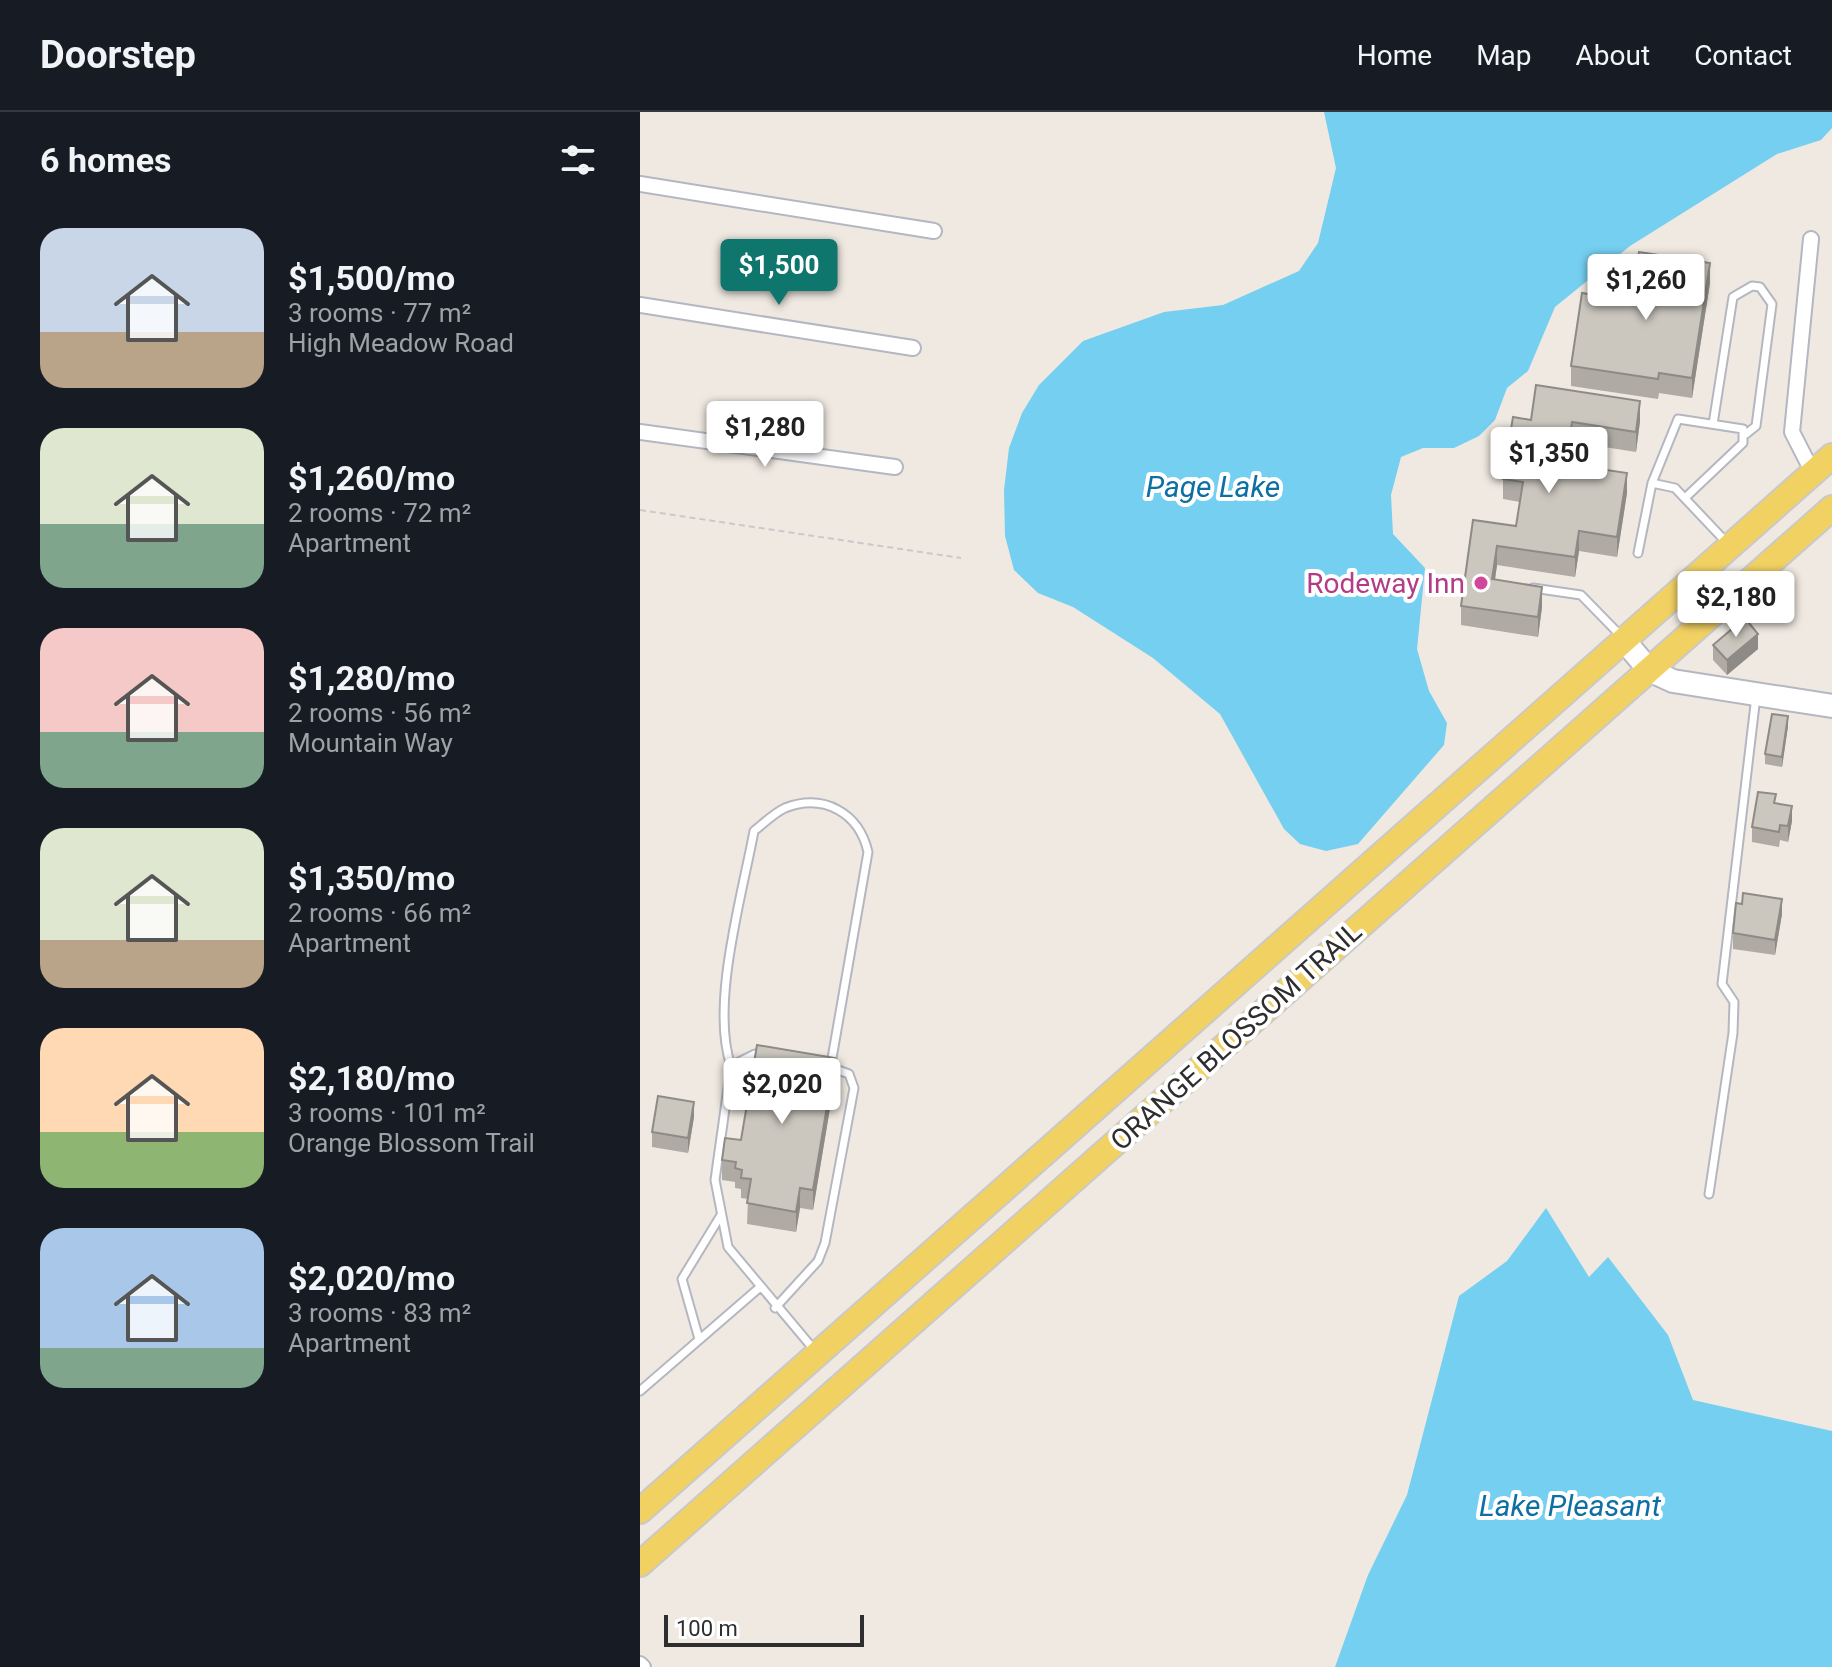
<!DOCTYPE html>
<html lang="en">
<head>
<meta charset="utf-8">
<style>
  :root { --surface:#171b24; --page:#20242c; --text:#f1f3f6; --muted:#9ea1a6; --line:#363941; --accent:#0f766e }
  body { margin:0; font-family:Roboto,sans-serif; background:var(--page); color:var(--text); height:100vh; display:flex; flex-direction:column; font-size:30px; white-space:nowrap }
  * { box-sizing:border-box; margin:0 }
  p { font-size:26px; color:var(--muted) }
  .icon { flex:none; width:44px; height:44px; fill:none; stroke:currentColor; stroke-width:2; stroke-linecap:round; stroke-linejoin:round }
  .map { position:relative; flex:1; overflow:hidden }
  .details { display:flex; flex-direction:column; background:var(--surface); width:640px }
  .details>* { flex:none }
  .scale { position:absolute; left:24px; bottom:20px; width:200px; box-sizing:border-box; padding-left:8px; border:4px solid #2e2e2e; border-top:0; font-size:22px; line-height:28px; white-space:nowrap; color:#2e2e2e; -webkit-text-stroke:6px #fff; paint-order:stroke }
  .price { position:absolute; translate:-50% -68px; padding:0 18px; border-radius:8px; background:#fff; color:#222; font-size:26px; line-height:52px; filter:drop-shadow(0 2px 4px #0008) }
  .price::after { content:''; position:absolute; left:50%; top:48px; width:24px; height:18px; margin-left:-12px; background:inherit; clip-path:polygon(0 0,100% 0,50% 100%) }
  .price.on { background:var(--accent); color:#fff }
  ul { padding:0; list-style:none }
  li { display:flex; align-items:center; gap:24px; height:200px; padding:0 40px }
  li span { display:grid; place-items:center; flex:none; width:224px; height:160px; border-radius:24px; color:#555 }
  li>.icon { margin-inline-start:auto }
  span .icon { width:96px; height:96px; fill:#fffc; stroke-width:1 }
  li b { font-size:34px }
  h2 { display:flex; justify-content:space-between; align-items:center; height:96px; padding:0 40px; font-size:34px }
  header { display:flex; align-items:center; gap:48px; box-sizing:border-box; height:112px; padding:0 40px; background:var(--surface); border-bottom:2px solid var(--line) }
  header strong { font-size:38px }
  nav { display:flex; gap:44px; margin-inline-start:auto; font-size:28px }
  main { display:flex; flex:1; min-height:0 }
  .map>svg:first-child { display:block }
</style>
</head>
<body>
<header>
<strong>Doorstep</strong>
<nav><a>Home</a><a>Map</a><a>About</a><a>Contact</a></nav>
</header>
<main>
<section class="details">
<h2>6 homes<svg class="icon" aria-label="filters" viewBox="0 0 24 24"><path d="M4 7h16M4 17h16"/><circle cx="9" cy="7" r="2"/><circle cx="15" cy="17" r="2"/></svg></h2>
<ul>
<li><span style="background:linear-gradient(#c9d6e8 65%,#b9a48a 0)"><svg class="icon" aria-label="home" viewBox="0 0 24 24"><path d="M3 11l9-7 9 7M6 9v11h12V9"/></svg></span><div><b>$1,500/mo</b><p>3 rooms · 77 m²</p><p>High Meadow Road</p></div></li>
<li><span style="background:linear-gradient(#dfe7d0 60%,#7fa58c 0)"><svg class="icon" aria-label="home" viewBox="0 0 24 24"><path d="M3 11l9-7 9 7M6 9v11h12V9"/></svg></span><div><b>$1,260/mo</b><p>2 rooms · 72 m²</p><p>Apartment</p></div></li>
<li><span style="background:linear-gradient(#f6c9c9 65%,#7fa58c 0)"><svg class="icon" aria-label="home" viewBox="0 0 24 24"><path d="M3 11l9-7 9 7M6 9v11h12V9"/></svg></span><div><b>$1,280/mo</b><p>2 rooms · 56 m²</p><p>Mountain Way</p></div></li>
<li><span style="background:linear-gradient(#dfe7d0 70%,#b9a48a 0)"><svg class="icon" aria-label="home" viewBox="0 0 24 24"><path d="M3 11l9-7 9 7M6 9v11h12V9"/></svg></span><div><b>$1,350/mo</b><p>2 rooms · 66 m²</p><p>Apartment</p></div></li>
<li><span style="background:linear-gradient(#ffd9b3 65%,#8fb573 0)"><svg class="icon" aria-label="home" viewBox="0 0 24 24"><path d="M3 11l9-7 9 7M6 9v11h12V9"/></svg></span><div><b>$2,180/mo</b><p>3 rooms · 101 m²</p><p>Orange Blossom Trail</p></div></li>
<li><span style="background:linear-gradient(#a9c7e8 75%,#7fa58c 0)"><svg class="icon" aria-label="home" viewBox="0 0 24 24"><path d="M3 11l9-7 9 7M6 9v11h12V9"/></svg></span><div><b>$2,020/mo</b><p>3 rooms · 83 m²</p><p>Apartment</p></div></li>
</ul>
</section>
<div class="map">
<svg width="1192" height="1555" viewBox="0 0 1192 1555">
  <rect width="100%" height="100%" fill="#efe9e1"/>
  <path fill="#75cff0" d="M684 0H1192V16L1181 28 1137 42 990 134 915 195 888 259 867 276 855 308 839 324 814 336H783L761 345 751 383 753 422 785 456 777 537 789 579 807 611 804 633 718 732 686 739 660 732 644 717 580 602 513 546 433 495 398 481 374 458 365 424 364 378 369 336 382 301 399 273 443 229 524 200 583 193 659 159 678 131 696 56Z
    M906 1096 949 1165 968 1145 1028 1223 1053 1288 1192 1319V1555H695L728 1463 767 1383 819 1184 867 1149Z"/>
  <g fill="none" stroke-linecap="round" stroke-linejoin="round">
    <g stroke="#b4b7c1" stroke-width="11">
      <path id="lane" d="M1073 312 1093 185 1112 174 1120 175 1132 192 1116 314 1106 322
        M1012 371 1038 307 1103 317V331L1045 386
        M998 441 1012 371 1035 376 1088 432
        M893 476 941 483 982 525
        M123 943 115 942 91 954 75 1068 88 1135 176 1240
        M91 954C70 893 102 784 114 719 123 712 134 701 145 696 184 681 219 701 228 740L191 952
        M1069 1082 1093 921 1094 890 1082 872 1116 584
        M135 1196 178 1149 185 1131 214 976 209 962 187 954
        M59 1227 42 1167 81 1103
        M0 1279 119 1176"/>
    </g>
    <g stroke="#b4b7c1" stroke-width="18">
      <path id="street" d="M0 72 294 119
        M1171 127 1152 320 1173 361
        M0 193 273 236
        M0 320 255 355
        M0 1552 3 1555"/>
    </g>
    <g stroke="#b4b7c1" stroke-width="26">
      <path id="secondary" d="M983 527 1009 558 1033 569 1192 594"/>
    </g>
    <g stroke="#c9c9c9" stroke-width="28">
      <path id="primary" d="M0 1399 1192 344
        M0 1452 1192 396"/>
    </g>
    <path stroke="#c9c9c9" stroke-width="2" stroke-dasharray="6 4" stroke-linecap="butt" d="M0 398 321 446"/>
    <use href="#lane" stroke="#fff" stroke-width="7"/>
    <use href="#street" stroke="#fff" stroke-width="14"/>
    <use href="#secondary" stroke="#fff" stroke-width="22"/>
    <use href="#primary" stroke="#f2d163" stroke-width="24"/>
  </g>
  <path fill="#afaba4" d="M1070 171 1052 286 1019 281 1018 287 931 274V254L992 189Z
    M891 308 1000 309 996 340 932 330 929 352 987 381 977 445 939 439 935 465 857 453 855 468 902 495 898 525 821 513V494L833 408 876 414 880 390 863 387V367Z
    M1073 533 1118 537 1087 563 1073 548Z
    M1148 614 1142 655 1125 652V642Z
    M1136 691 1152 709 1148 730 1140 728 1139 735 1112 730V715Z
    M1142 802 1135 843 1093 837V821Z
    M195 966 173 1098 160 1096 156 1120 107 1112 108 1087 101 1086V1077L95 1076V1070L82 1068V1048L101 1028Z
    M54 1005 48 1041 12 1035V1020Z"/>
  <path fill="#8e8b86" d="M1070 151V171L1052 286V266Z
    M1000 289V309L996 340V320Z
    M932 310V330L926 372V352Z
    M987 361V381L977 445V425Z
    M939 419V439L935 465V445Z
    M857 434V453L852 487V467Z
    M902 475V495L898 525V505Z
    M1118 522V537L1087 563V548Z
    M1148 604V614L1142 655V645Z
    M1152 694V709L1148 730V714Z
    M1142 787V802L1135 843V828Z
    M195 946V966L173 1098V1078Z
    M54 990V1005L48 1041V1026Z
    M160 1076V1096L156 1120V1100Z"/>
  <path fill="#cbc7bf" stroke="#8e8b86" stroke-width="2" d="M999 140 1070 151 1052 266 1019 261 1018 267 931 254 942 181 992 189Z
    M896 273 1000 289 996 320 932 310 926 352 987 361 977 425 939 419 935 445 857 434 852 467 902 475 898 505 821 494 833 408 876 414 883 370 863 367 873 305 891 308Z
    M1105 506 1118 522 1087 548 1073 533Z
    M1132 602 1148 604 1142 645 1125 642Z
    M1118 680 1136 682 1134 691 1152 694 1148 714 1140 713 1139 720 1112 715Z
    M1103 781 1142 787 1135 828 1093 821 1096 791 1102 792Z
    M117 933 195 946 173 1078 160 1076 156 1100 107 1091 111 1067 101 1066 102 1058 95 1056 96 1050 82 1048 85 1026 101 1028Z
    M18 984 54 990 48 1026 12 1020Z"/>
  <circle fill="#d1479c" stroke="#fff" stroke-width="3" cx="841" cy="471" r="8"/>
  <g text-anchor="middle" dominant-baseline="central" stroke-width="8" stroke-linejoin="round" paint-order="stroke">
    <g font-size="28" fill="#b23c85" stroke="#fff" text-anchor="end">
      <text x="825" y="471">Rodeway Inn</text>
    </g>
    <g font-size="28" fill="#2e2e2e" stroke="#fff">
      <text transform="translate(596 924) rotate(-42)">ORANGE BLOSSOM TRAIL</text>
    </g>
    <g font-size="30" font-style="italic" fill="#0d6fa3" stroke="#fff">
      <text x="573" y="374">Page Lake</text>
      <text x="930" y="1393">Lake Pleasant</text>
    </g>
  </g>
</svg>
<div class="scale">100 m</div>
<b class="price on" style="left:139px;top:195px">$1,500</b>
<b class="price" style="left:1006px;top:210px">$1,260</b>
<b class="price" style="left:125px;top:357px">$1,280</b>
<b class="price" style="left:909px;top:383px">$1,350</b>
<b class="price" style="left:1096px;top:527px">$2,180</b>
<b class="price" style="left:142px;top:1014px">$2,020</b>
</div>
</main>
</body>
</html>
